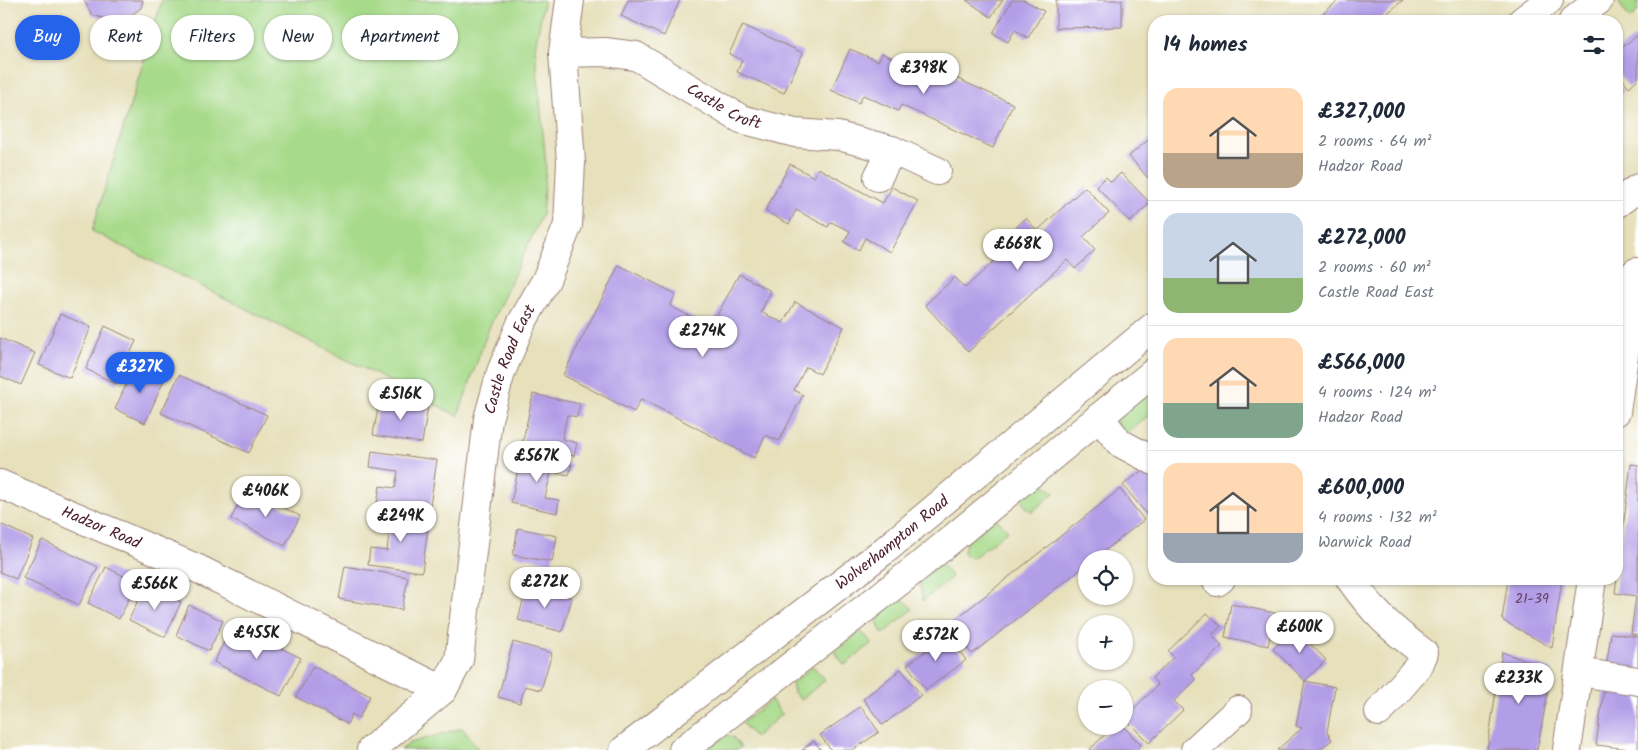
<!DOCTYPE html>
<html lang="en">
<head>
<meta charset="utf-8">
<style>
  :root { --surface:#fff; --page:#f2f2f3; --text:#1f2937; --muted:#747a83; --line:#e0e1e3; --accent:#2563eb }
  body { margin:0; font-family:Kalam,sans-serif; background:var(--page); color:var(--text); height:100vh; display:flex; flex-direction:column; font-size:19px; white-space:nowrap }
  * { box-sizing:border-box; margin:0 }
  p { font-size:16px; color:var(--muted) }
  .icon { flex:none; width:28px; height:28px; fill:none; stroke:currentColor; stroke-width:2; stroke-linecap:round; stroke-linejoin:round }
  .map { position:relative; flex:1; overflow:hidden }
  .sheet { position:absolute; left:1148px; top:15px; width:475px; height:570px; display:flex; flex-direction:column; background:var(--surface); border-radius:20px; box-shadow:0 1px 4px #0004 }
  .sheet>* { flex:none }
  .top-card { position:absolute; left:15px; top:15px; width:475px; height:45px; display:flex; gap:10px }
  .tools { position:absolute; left:1078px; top:550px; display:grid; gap:10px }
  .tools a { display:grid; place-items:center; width:55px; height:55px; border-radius:50%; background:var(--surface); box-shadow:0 1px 4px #0004; font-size:25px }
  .price { position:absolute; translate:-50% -42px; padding:0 11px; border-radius:18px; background:#fff; color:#222; font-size:16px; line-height:32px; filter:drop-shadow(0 1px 2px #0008) }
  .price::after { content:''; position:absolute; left:50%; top:30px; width:15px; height:11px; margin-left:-8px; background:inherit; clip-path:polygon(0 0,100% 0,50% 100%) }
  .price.active { background:var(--accent); color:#fff }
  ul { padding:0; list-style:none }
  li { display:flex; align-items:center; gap:15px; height:125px; padding:0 15px }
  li+li { border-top:1px solid var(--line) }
  li span { display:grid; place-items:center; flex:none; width:140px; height:100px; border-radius:15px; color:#555 }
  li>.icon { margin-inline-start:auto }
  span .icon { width:60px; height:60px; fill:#fffc; stroke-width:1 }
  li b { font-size:21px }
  h2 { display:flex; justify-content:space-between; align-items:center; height:60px; padding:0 15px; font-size:21px }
  .pill { padding:0 18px; border-radius:22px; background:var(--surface); box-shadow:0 1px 4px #0004; font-size:18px; line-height:45px }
  .pill.active { background:var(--accent); color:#fff }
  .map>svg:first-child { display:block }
</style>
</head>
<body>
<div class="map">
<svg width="1638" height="750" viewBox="0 0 1638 750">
  <rect width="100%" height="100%" fill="#fff"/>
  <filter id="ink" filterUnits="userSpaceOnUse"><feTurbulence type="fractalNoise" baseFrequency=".02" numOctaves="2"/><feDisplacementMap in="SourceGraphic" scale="10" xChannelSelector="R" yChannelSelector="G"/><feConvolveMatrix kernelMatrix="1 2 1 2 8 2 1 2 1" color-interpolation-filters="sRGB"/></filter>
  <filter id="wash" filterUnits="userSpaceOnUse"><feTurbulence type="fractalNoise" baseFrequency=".0096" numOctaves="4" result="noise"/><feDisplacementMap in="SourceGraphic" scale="20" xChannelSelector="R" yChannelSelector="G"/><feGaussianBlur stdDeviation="1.12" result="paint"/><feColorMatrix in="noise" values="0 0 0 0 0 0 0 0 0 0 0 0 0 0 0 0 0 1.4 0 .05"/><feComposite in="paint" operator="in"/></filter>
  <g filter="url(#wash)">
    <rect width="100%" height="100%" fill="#e6e0bb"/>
    <path fill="#a7da8a" stroke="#787c5a" d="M162 0H544L535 48 546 165 542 215 489 328 458 416 92 231Z
      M1622 0H1638V12L1630 19 1619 3Z
      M1154 386V411L1123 436 1115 418Z
      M1040 481 1054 493 1032 512 1024 505 1022 496Z
      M995 518 1008 530 973 558 963 554 966 543Z
      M938 566H943L952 577 923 601 919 582Z
      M900 596 913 609 883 634C869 614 885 609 900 596Z
      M861 631 872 643 845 665 834 652Z
      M813 666 825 680 801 700 794 693 792 683Z
      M771 700 782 714 755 737 742 723Z
      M462 728 479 750H401L410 743Z
      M727 735 733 737 741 747 737 750H705Z"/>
    <g id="blocks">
      <path fill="#b29ee7" d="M84 0H143L141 8 120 23 92 15Z
        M628 0H680L664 36 621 16Z
        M966 0H1003L991 17Z
        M1012 0H1024L1044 11 1028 38 1015 30 1008 42 993 33Z
        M1056 0H1122V27L1056 28Z
        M1339 0H1403L1378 21H1314Z
        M743 25 803 53 784 93 737 72 742 60 729 54Z
        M1638 35V79L1629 87 1616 71V52Z
        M850 49 878 61 882 53 917 70 921 62 1013 104 993 148 901 105 898 111 863 95 859 103 831 90Z
        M1616 83 1623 91 1616 96Z
        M1154 135V185L1129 156Z
        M790 164 814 177 818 168 883 203 892 187 918 201 890 252 865 238 859 250 844 242 850 231 831 222 828 227 796 210 789 224 765 211Z
        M1121 173 1150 203 1130 222 1096 186 1106 177 1111 182Z
        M1085 187 1109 213 1083 237 1095 250 1075 269 1067 260 968 352 925 305 955 277 965 288 1020 237 1013 230 1026 218 1037 231Z
        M619 265 676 294 670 306 711 327 739 274 771 291 761 312 783 323 795 302 844 327 820 374 806 367 794 390 803 395 779 441 766 435 754 458 641 399 634 412 563 375Z
        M60 314 91 327 70 378 39 365Z
        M105 326 136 341 116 384 86 369Z
        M0 338 35 353 21 385 0 376Z
        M135 365 165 378 145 423 115 409Z
        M179 375 267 415 249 453 161 413Z
        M533 394 580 404 577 417 567 415 562 439 577 443 574 456 522 445Z
        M380 398 428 406 422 443 373 435Z
        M372 451 437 460 429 512 377 504 380 486 395 488 398 471 370 467Z
        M521 454 572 465 569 475 551 472 545 498 559 500 557 513 511 503Z
        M1631 464 1638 465V635L1631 634 1636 596 1615 593Z
        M1147 467 1154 476V512L1148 516 1123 485Z
        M246 489 300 516 285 546 231 519Z
        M1120 489 1144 520 1094 559H1086V565L972 654 948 625Z
        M373 513 429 520 422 572 368 565 370 549 387 551 389 532 371 530Z
        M0 524 33 539 16 579 0 572Z
        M518 528 557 536 552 562 513 555Z
        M42 540 98 567 79 605 23 578Z
        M345 566 408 577 402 610 339 599Z
        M106 567 137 583 119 619 88 603Z
        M1508 579H1562L1552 648 1502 620Z
        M145 585 181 602 165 637 129 620Z
        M527 586 572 598 562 632 518 620Z
        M1231 604 1275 613 1268 646 1225 637Z
        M189 605 223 621 209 651 176 635Z
        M1207 613 1221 626 1212 635 1222 646 1192 675 1196 680 1174 701 1183 710 1149 743 1124 718 1158 685 1152 678 1174 657 1168 651Z
        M233 624 301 658 281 696 214 662Z
        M1295 628 1326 660 1305 681 1273 649Z
        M1611 633 1638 637V674L1606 669Z
        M947 635 966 660 926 690 907 665Z
        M513 642 552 653 541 690 525 686 520 703 498 697Z
        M1502 652 1552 670 1537 750H1487Z
        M313 666 370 696 359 718 352 714 347 724 296 697Z
        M901 669 921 695 883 725 863 699Z
        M1305 681 1335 687 1327 732 1332 740 1319 750H1277L1302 728 1296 726Z
        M1605 682 1638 687V750L1596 745Z
        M861 706 879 732 853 750H831L820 735Z
        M1114 726H1123L1141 745 1136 750H1089Z
        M814 741 821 750H802Z"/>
    </g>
  </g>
  <g filter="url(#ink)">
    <use href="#blocks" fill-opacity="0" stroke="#988073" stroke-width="1"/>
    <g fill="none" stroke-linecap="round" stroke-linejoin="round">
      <g stroke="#988073" stroke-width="30">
        <g id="minor">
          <path id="s1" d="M563 53 605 52 636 56 741 119 795 133 838 136 892 150 937 171"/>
          <path d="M878 177 892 150"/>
          <path d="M1616 204 1638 188"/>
          <path d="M1616 412 1636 272"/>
          <path d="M1099 417 1120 443 1154 461"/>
          <path id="s2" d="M0 484 196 568 443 690"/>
          <path d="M1350 579C1374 613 1390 628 1424 653L1418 667 1379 712"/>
          <path d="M1217 582 1221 579"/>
          <path d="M1579 672 1638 681"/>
          <path id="s3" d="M371 750 443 690 459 660 488 419 501 372 521 324 546 280 568 225 571 162 563 53 570 0"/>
          <path d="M1195 750 1238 710"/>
          <path d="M1567 750 1592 579"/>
        </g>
      </g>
      <g stroke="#988073" stroke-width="30">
        <g id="highway">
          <path d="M1522 21 1549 0"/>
          <path d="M1573 21 1599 0"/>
          <path id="s4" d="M624 750 885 550 1154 326"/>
          <path d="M683 750 918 567 1154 372"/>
        </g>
      </g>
      <use href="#minor" stroke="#fff" stroke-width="28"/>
      <use href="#highway" stroke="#fff" stroke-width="28"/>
    </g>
  </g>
  <g text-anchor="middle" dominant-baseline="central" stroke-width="4.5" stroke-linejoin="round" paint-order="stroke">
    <g font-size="14" fill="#643f5a">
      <text x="1532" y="599">21-39</text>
    </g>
    <g font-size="16" fill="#4a1f2b" stroke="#fff">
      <text stroke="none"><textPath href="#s1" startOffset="175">Castle Croft</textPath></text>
      <text stroke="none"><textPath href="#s3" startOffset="434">Castle Road East</textPath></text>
      <text stroke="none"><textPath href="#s2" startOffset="110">Hadzor Road</textPath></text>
      <text stroke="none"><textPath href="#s4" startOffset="339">Wolverhampton Road</textPath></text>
    </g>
  </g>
</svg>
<div class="tools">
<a><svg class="icon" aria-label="locate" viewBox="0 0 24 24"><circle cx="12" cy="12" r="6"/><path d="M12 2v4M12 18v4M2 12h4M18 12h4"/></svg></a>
<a>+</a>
<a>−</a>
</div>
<b class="price" style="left:924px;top:95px">£398K</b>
<b class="price" style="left:1018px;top:271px">£668K</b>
<b class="price" style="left:703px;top:358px">£274K</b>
<b class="price active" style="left:140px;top:394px">£327K</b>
<b class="price" style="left:401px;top:421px">£516K</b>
<b class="price" style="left:537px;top:483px">£567K</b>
<b class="price" style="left:266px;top:518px">£406K</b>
<b class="price" style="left:401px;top:543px">£249K</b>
<b class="price" style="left:545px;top:609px">£272K</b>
<b class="price" style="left:155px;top:611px">£566K</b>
<b class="price" style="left:1300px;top:654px">£600K</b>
<b class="price" style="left:257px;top:660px">£455K</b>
<b class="price" style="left:936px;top:662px">£572K</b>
<b class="price" style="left:1519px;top:705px">£233K</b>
<div class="top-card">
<a class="pill active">Buy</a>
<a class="pill">Rent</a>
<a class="pill">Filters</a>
<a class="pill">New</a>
<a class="pill">Apartment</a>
</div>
<section class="sheet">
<h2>14 homes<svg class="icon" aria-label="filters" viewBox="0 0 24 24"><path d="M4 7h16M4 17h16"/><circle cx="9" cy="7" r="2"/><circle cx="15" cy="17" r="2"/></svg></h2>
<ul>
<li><span style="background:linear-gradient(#ffd9b3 65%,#b9a48a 0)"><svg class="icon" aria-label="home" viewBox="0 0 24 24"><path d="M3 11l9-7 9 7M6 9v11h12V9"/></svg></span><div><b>£327,000</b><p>2 rooms · 64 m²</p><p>Hadzor Road</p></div></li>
<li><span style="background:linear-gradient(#c9d6e8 65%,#8fb573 0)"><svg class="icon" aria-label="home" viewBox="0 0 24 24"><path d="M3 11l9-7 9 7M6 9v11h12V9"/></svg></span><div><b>£272,000</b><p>2 rooms · 60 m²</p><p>Castle Road East</p></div></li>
<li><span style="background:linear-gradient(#ffd9b3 65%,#7fa58c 0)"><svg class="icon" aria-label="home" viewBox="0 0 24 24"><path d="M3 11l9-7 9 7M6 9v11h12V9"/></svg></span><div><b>£566,000</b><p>4 rooms · 124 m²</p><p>Hadzor Road</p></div></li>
<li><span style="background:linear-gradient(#ffd9b3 70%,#9aa5b1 0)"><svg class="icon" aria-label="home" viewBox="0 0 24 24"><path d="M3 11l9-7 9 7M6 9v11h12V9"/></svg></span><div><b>£600,000</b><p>4 rooms · 132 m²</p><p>Warwick Road</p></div></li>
</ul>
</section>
</div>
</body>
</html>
